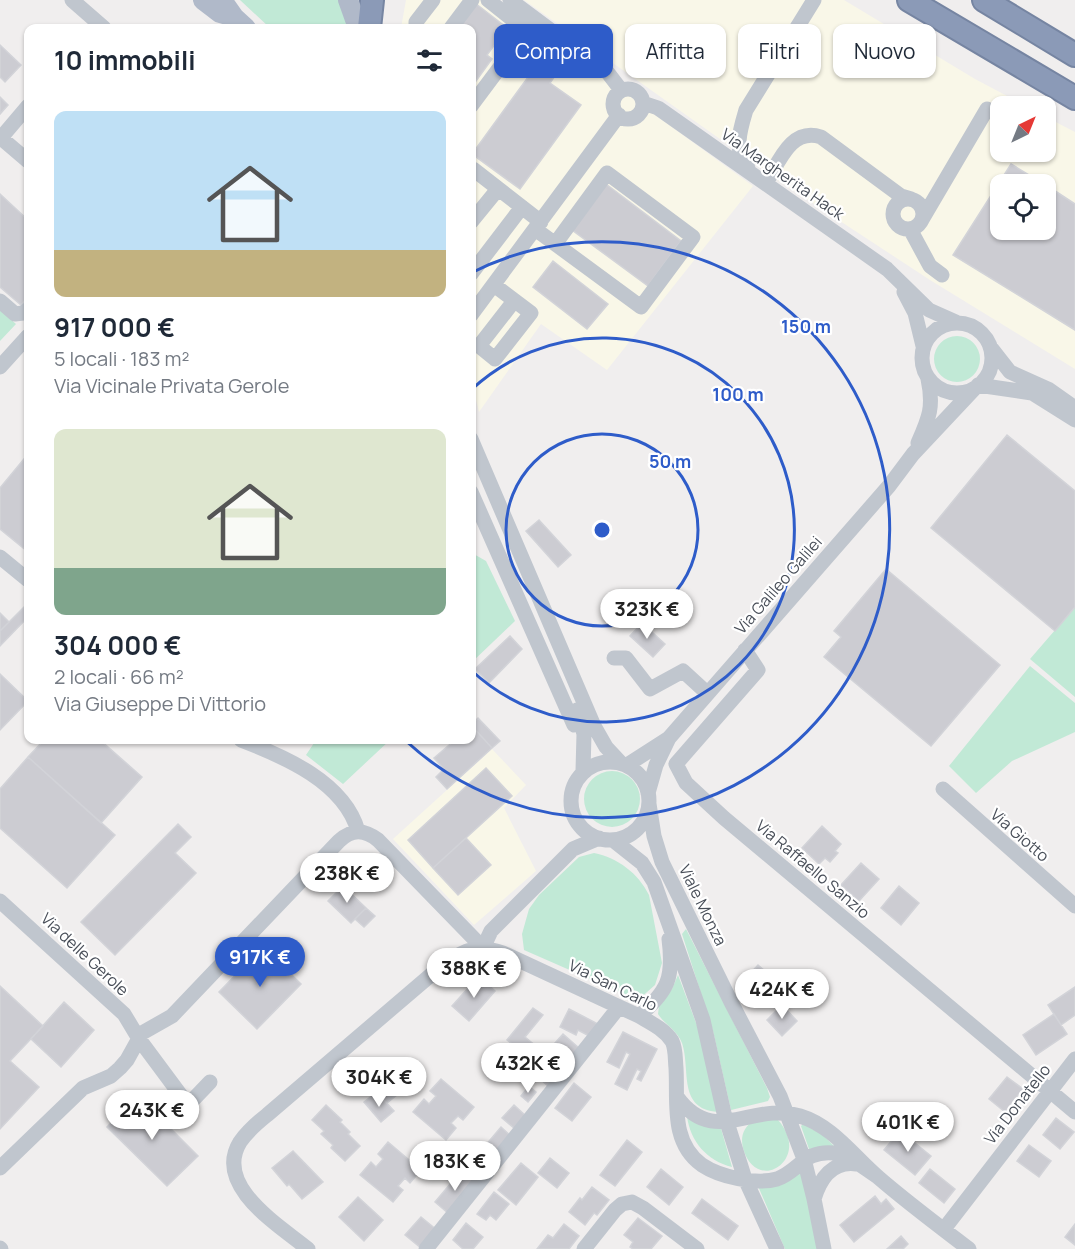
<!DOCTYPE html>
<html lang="it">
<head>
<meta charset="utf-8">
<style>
  :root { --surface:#fff; --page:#f2f2f3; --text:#1f2937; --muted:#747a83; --accent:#2e5cc9 }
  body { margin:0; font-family:Manrope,sans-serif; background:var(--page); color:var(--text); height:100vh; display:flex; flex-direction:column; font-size:22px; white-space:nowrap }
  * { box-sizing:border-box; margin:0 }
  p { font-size:20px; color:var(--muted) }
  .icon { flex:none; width:33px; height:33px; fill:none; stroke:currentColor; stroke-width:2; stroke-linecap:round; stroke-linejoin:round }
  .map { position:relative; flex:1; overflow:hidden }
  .panel { position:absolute; left:24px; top:24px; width:452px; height:720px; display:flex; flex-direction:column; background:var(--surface); border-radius:12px; box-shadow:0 2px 4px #0004 }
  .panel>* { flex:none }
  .top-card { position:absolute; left:494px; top:24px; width:490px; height:54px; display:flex; gap:12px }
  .needle { width:39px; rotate:43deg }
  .controls { position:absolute; left:990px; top:96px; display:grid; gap:12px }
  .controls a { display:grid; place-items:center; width:66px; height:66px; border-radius:12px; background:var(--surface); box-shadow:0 2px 4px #0004; font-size:30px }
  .price { position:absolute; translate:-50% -51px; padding:0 14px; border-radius:21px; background:#fff; color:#222; font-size:20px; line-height:39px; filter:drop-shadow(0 2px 3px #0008) }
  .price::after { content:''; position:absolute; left:50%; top:36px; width:18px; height:14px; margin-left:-9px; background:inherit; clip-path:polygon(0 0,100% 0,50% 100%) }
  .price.active { background:var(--accent); color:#fff }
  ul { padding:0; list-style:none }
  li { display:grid; align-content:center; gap:12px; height:318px; padding:0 30px }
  li span { display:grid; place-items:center; height:186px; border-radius:12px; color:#555 }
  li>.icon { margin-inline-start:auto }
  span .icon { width:108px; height:108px; fill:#fffc; stroke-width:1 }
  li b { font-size:26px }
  h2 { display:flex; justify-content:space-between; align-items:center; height:72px; padding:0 30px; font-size:26px }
  .tag { padding:0 21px; border-radius:12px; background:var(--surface); box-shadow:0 2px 4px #0004; font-size:21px; line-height:54px }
  .tag.active { background:var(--accent); color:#fff }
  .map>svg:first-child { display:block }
</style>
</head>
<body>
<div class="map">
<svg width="1075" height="1249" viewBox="0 0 1075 1249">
  <rect width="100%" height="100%" fill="#f0eeee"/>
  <path fill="#f9f7e8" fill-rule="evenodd" d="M406 0H497L753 186 607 370 541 324 479 412 471 380V28H401Z
    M524 0H844L975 79 1026 106H1000V152H1046V117L1075 132V369L930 280 779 181ZM1000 184H1046V230H1000Z
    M492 749 526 785 504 808 536 871 474 925 393 839Z"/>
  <path fill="#c1e9d6" d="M240 0H341L350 28H270Z
    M0 310 16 324 0 341Z
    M934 359a23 23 0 1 1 46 0a23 23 0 1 1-46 0Z
    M472 553 486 561 515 621 471 663Z
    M1075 607V697L1030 659Z
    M1030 666 1075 703V732L1012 761 976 793 949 766Z
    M316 740H390L343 784 306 755Z
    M584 799a28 28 0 1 1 56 0a28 28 0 1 1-56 0Z
    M594 853C618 858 638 873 649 895L662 963 655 985 638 1000 524 950 522 934 529 909 539 895 579 857Z
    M686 929 767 1088 770 1097 768 1101 731 1110 713 1031 682 934Z
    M678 975 701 1036 718 1112C677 1109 691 1070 682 1043 677 1030 665 1025 658 1014L659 1006 672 989Z
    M687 1116 720 1125 732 1167C707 1161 690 1141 687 1116Z
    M754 1120H778C813 1159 756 1196 743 1148 740 1136 744 1127 754 1120Z
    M803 1124 823 1135 834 1146 809 1149 801 1126Z
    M801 1169 818 1249H785L758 1186Z"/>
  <path fill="#ccccd2" stroke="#d2d3d8" stroke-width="1.5" d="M475 3 507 28 487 55 492 59 471 88V28H456Z
    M0 45 21 65 5 82 0 77Z
    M542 58 559 70 550 83 581 105 520 189 472 154Z
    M0 97 8 105 0 114Z
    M1011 164 1044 184H1000V230H1046V185L1075 204V330L953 255Z
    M606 184 681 241 648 286 572 230Z
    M0 194 28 220V297L21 305 0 287Z
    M553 261 608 304 587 329 533 287Z
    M1007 435 1075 491V607L1055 631 931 528Z
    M28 454V552L0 529V488Z
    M539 520 571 555 558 567 526 531Z
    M886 569 1000 665 931 746 824 657 841 637 834 631Z
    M28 603V617L0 646V631Z
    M0 613 9 622 0 631Z
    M642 623 665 644 653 657 630 636Z
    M510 636 522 649 489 683 475 669Z
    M0 674 28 701 0 730Z
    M478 718 500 741 492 748 471 725Z
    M471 725 492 748 447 789 436 777 444 769 434 758 455 740H471Z
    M44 740H100L142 777 101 823 28 757Z
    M28 757 115 835 67 888 0 828V789Z
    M486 768 512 796 433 868 408 840Z
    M178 824 191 837 175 853 196 873 115 955 81 922Z
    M822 826 841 844 835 851 838 853 830 862 825 858 819 864 802 848Z
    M466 838 491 865 458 895 433 868Z
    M861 863 879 879 859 901 841 885Z
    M343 886 366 908 351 923 328 901Z
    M899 886 919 903 901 925 881 908Z
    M366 908 375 916 364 927 355 919Z
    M263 947 301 984 257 1029 219 992Z
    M758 965 774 979 760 996 743 981Z
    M479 976 495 991 469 1021 452 1006Z
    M0 986 43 1026 10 1061 39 1087 0 1129Z
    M1075 987V1015L1061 1025 1048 1005Z
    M64 1002 94 1030 61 1067 31 1039Z
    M782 1005 797 1021 782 1036 767 1020Z
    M533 1008 543 1015 525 1037 547 1055 539 1065 507 1040Z
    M569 1009 598 1024 591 1037 578 1030 576 1035 560 1027Z
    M1054 1014 1067 1034 1036 1055 1023 1035Z
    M623 1032 657 1049 641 1081 637 1079 641 1071 637 1069 627 1090 615 1084 630 1054 626 1052 619 1068 607 1062Z
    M563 1034 579 1048 563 1066 547 1052Z
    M383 1060 400 1080 391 1087 387 1083 385 1085 371 1070Z
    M551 1063 563 1073 550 1088 538 1077Z
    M1007 1077 1023 1089 1005 1112 989 1099Z
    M378 1078 385 1085 387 1083 397 1095 387 1103 383 1099 379 1102 367 1087Z
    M441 1079 474 1107 463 1120 458 1116 451 1123 456 1128 446 1140 413 1112 424 1099 429 1104 436 1096 430 1091Z
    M574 1083 591 1097 572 1121 555 1108Z
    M529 1086 536 1092 528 1102 521 1096Z
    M373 1095 379 1102 383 1099 394 1111 381 1122 364 1102Z
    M138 1096 198 1156 167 1186 107 1127Z
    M326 1105 342 1120 340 1122 350 1132 348 1134 360 1146 345 1161 331 1148 333 1145 321 1134 324 1131 312 1120Z
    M514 1105 526 1116 515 1129 502 1118Z
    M1056 1118 1074 1132 1060 1149 1043 1135Z
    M501 1127 513 1138 488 1166 480 1159 488 1149 485 1146Z
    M900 1131 931 1156 915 1175 884 1150Z
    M627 1140 642 1152 615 1186 600 1175Z
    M388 1142 421 1170 410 1183 405 1178 398 1186 403 1190 393 1202 360 1175 371 1162 376 1167 383 1159 378 1154Z
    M1029 1145 1051 1161 1039 1177 1017 1161Z
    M293 1151 323 1182 302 1199 289 1184 287 1186 272 1168Z
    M550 1158 569 1173 557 1188 538 1173Z
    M521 1163 538 1177 516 1205 498 1190Z
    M661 1169 683 1187 669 1205 647 1187Z
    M930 1169 955 1189 944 1203 919 1183Z
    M462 1170 476 1182 449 1214 435 1202Z
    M592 1187 609 1200 597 1215 594 1213 585 1225 569 1212 580 1198 582 1200Z
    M494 1192 509 1204 496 1220 490 1215 486 1220 477 1214Z
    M875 1196 881 1204 886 1199 894 1209 854 1242 840 1225Z
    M358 1197 383 1220 364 1241 339 1217Z
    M702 1199 738 1226 728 1240 692 1213Z
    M421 1217 437 1230 421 1248 405 1235Z
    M638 1218 662 1236 651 1249H633L630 1247 633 1242 624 1235Z
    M466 1223 483 1237 473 1249H463L453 1240Z
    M564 1224 579 1236 569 1249H537L548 1235 553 1238Z
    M1075 1224V1245L1065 1237Z
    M901 1236 908 1244 903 1249H887Z"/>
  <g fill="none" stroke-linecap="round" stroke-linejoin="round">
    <g stroke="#7685a2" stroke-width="26">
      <path id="highway" d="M909 0 1075 98
        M984 0 1075 55
        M369 28 372 0"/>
    </g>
    <path stroke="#c0c6ce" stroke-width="15" d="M72 0 104 28
      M510 0 608 73 621 90
      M416 28V22L433 0
      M451 28 472 0
      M613 104a15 15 0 1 1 30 0a15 15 0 1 1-30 0Z
      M643 103 658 108 887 269 929 310 956 322
      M471 106 527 31 488 0
      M1 138 28 161
      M0 139 28 106
      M748 168C733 150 740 130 746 110L814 0
      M471 171 473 169 541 222
      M766 183C779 162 791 127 821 137L901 196 911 199
      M893 214a15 15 0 1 1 30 0a15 15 0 1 1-30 0Z
      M471 222 498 189
      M920 223 987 109
      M535 229 641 307 693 237 607 173 555 244
      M910 229 930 266 942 275
      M471 274 522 207
      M494 285 531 313 495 359 479 346 514 301
      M904 292 915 313 923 346
      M0 301 15 314 23 313 28 309
      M471 315 619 115
      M922 358a35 35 0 1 1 70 0a35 35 0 1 1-70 0Z
      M992 349 1010 372 1048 389 1075 408
      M0 367 28 336
      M978 385 1032 393 1075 420
      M471 439 594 726 606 747 620 762
      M918 443C929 418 934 407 928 379
      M471 492 574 725
      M0 557 28 580
      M745 650 758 670 676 764 686 783 724 818 1075 1112
      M614 658H626L650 689 683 671 707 693
      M577 710 584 734 583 771
      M241 740C285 757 344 782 358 831
      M571 801a39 39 0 1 1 78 0a39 39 0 1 1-78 0Z
      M627 765 669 738
      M943 789 1075 906
      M648 793 656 765 669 738 889 486 913 454 974 389
      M649 804 654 836 662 862 731 1002 780 1096 804 1159 814 1199 824 1249
      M613 840 642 863 654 882 703 1020 724 1113 745 1179 777 1249
      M0 901 124 1014 139 1039 188 1105 210 1082
      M483 948 491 931 573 849 599 838
      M639 1016C668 991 674 978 669 939
      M677 1097C714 1148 752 1101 800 1116 833 1126 854 1157 879 1178 908 1203 939 1226 969 1249
      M0 1168 83 1088 111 1076 120 1068 127 1060 142 1033 172 1016 339 841C352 829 364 829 378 840L483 948
      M814 1199C820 1179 833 1160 857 1164
      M944 1229 1075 1059
      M0 1248 1 1249
      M308 1249C280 1226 213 1186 240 1142 247 1132 257 1123 267 1115L439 968C462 951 475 943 503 953L639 1016C651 1023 664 1029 672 1041 676 1049 675 1059 676 1068 678 1102 670 1142 702 1165 720 1177 756 1185 777 1179 800 1171 803 1150 834 1153 850 1155 865 1169 878 1177
      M426 1249 619 1007
      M584 1249 615 1210 622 1204 632 1202 643 1208 697 1249"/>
    <path stroke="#b0b9c9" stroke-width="20" d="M203 0 220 13 234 17
      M222 0 234 17 246 28
      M348 0 358 28"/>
    <use href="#highway" stroke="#8b9ab7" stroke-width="22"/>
  </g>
  <g fill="none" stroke="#2e5cc9" stroke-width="3">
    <circle cx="602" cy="530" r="96"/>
    <path d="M471 390A192 192 0 1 1 471 670"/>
    <path d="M471 273A288 288 0 1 1 406 741"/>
  </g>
  <g text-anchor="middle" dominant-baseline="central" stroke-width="4.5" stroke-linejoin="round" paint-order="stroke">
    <g font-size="16" fill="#484e58" stroke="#fff">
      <text transform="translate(783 174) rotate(35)">Via Margherita Hack</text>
      <text transform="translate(778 585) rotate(-49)">Via Galileo Galilei</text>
      <text transform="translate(1020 835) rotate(41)">Via Giotto</text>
      <text transform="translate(813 869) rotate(40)">Via Raffaello Sanzio</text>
      <text transform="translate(703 905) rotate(64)">Viale Monza</text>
      <text transform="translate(85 954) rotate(43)">Via delle Gerole</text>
      <text transform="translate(613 985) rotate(26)">Via San Carlo</text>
      <text transform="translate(1017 1104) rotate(-52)">Via Donatello</text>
    </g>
  </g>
  <circle cx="602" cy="530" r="9" fill="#2e5cc9" stroke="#fff" stroke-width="3"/>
  <g font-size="18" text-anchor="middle" font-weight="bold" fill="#2e5cc9" stroke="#fff" stroke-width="4.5" stroke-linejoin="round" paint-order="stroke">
    <text x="806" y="333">150 m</text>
    <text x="738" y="401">100 m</text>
    <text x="670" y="468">50 m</text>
  </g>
</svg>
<div class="controls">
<a><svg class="needle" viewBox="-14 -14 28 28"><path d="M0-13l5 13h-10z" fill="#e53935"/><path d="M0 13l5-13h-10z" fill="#747a83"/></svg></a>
<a><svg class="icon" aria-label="locate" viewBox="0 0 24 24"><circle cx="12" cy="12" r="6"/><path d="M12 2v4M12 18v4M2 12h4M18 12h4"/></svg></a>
</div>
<b class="price" style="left:647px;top:640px">323K €</b>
<b class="price" style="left:347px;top:904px">238K €</b>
<b class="price active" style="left:260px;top:988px">917K €</b>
<b class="price" style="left:474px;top:999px">388K €</b>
<b class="price" style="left:782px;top:1020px">424K €</b>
<b class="price" style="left:528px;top:1094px">432K €</b>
<b class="price" style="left:379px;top:1108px">304K €</b>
<b class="price" style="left:152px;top:1141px">243K €</b>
<b class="price" style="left:908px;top:1153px">401K €</b>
<b class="price" style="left:455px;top:1192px">183K €</b>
<div class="top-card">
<a class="tag active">Compra</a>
<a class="tag">Affitta</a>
<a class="tag">Filtri</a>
<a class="tag">Nuovo</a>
</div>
<section class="panel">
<h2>10 immobili<svg class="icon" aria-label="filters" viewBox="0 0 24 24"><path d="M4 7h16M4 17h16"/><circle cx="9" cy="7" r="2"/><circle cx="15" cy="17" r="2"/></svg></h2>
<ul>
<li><span style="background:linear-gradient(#bfe0f5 75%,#c2b280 0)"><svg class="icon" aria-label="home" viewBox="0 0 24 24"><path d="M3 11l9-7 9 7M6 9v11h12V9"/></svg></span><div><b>917 000 €</b><p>5 locali · 183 m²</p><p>Via Vicinale Privata Gerole</p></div></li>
<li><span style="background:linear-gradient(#dfe7d0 75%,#7fa58c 0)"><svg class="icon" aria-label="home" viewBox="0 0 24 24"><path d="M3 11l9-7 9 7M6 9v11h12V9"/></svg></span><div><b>304 000 €</b><p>2 locali · 66 m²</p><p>Via Giuseppe Di Vittorio</p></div></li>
</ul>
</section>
</div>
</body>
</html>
